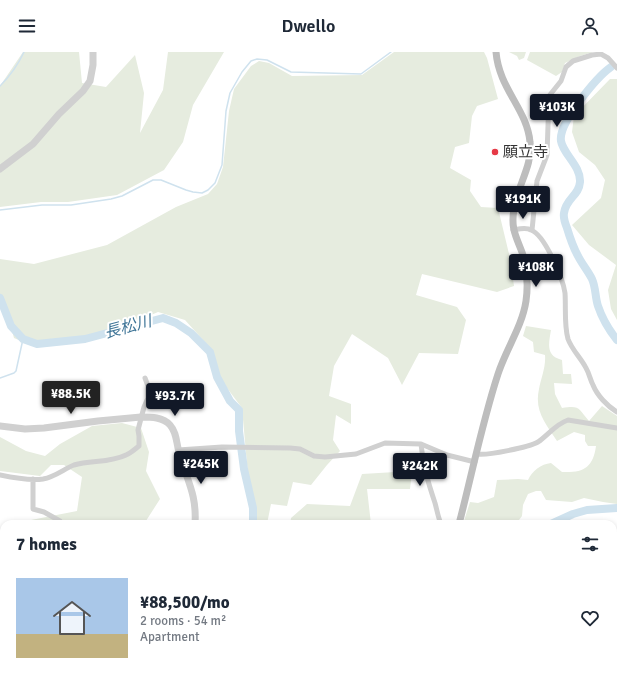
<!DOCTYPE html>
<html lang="en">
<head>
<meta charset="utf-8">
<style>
  :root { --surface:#fff; --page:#f6f6f7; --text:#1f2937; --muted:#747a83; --line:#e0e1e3; --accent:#111827 }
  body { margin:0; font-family:Signika,"Noto Sans JP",sans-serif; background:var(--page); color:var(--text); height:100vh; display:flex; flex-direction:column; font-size:15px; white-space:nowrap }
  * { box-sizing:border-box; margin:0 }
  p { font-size:13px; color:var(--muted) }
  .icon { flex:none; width:22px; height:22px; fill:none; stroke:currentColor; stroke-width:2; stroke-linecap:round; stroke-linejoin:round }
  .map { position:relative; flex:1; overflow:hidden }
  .sheet { position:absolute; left:0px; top:468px; width:617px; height:156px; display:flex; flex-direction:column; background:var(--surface); border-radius:12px 12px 0 0; box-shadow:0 2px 6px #0003 }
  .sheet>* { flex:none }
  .price { position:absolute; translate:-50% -34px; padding:0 9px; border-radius:4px; background:var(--accent); color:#fff; font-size:13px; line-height:26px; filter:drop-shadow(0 1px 2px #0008) }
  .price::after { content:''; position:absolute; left:50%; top:24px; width:12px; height:9px; margin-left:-6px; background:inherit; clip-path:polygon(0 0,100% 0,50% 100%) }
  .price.on { background:#222; color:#fff }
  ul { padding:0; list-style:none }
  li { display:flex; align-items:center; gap:12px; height:100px; padding:0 16px }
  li+li { border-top:1px solid var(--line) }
  li span { display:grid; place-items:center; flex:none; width:112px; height:80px; border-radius:0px; color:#555 }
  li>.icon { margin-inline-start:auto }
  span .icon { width:48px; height:48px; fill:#fffc; stroke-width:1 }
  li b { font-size:17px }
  h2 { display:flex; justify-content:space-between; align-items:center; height:48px; padding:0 16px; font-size:17px }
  header { display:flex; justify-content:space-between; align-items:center; height:52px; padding:0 16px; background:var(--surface); font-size:18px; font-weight:600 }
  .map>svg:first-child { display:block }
</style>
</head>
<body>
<header><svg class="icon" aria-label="menu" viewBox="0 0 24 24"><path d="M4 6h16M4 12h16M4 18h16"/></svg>Dwello<svg class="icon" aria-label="person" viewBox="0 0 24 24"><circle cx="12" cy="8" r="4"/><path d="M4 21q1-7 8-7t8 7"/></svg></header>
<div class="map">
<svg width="617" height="624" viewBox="0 0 617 624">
  <rect width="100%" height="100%" fill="#fff"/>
  <path fill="#e6ecdf" d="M23 0H79L82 31 106 35 135 3 144 41 140 81 163 38 168 0H224L193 53 183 90 164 118 117 143 68 150H41L0 155V34Z
    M394 0H484L487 6 498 47 477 54 472 64 469 91 455 95 450 116 471 128 470 139 481 155 498 156 510 206 514 234 497 240 422 222 416 243 457 255 466 268 458 302 419 301 402 333 388 306 352 282 334 314 329 344 351 352V372L336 363 333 388 340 399 327 413 311 433 293 430 287 454 271 452 267 472H255L247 412 242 356 221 328 213 299 185 268 158 260 110 281 33 294 14 286 2 244 0 243V207L34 212 107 193 176 155 208 142 217 132 223 115 229 59 234 37 251 14 259 9 269 11 292 24 362 23Z
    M509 0H526L524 6 519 8 517 4Z
    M530 0H593L580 4 565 11 562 20 556 24 527 8Z
    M610 27H617V268L611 257 608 238 616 213 589 193 572 173 601 146 605 128 595 113 579 100 572 80 574 64Z
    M526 274 551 278C549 291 545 304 562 308L563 322H571L572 332 554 331 555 342 562 356C580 353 578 356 589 369L602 354 617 364V452L603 450 584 446 572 450 546 448 541 439H536L528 442 523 453 522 464 516 472H463L470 450 478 451 494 445 497 428 518 427 528 428C532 419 541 412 551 411L562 420C583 421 593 416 596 394H588L585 389V383L574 380 557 389C546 372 534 359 539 337 541 326 546 315 545 303L534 300 533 290 523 284Z
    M122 371 141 376 149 400 146 419 160 447 144 472H30L31 468 77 459 82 425 64 413H51L40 424 0 419V385L26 399 45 404 60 392 92 374Z
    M412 419 410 437H367L371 472H290L291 466 307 452 350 454 362 422Z
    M617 537V624H588L585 620H613V538Z
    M0 546 4 549V620H77V624H0Z
    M164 620H170L169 624H140L141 623Z
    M244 620H363L361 624H242Z
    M433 620H459L456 624H431Z
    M543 620H562V624H543Z"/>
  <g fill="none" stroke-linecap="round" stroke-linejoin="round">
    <path stroke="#cfe2ee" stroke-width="1.5" d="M0 34C10 24 18 13 24 0
      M0 158 42 153H71L111 147 122 144 153 128H161L186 138 193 140 202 141 208 138 215 131 222 113 226 59 230 41 242 20 251 9 257 7 267 8 291 20 361 22 391 0
      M0 326 14 321 16 319 23 287"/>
    <path stroke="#cfe2ee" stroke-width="8" d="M611 15C597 25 558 71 561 89 563 102 581 114 580 130 579 144 566 146 564 161 563 166 565 171 567 176 570 186 573 195 578 204 582 212 588 219 592 227 596 236 595 245 598 254 602 266 609 278 617 288
      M0 246 11 274 23 287 37 292 85 287 163 266 176 271 191 281 210 300 217 325 230 349 239 358V379L244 417 253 456V472
      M551 472 573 462 587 458 617 456
      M520 620 526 624
      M235 624 236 620"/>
    <path stroke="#d0d0d0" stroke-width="5" d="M513 178C519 177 526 175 531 178 545 183 563 227 565 241 566 256 564 273 568 287 572 298 581 306 586 316 589 321 590 327 593 333 597 343 607 354 617 360
      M532 178 537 129 547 103 549 44 561 29 566 15 573 9 592 3 601 2 608 6 617 16
      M421 392C423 414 428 430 435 451 437 458 438 465 441 472
      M178 398 222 395 290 396 300 397 314 404 325 405 356 402 385 391 421 392 447 403 475 410
      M477 402C487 404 529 395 538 390 548 383 556 372 568 368L617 376
      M0 423C14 426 29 429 43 427 55 425 64 417 74 413 91 408 110 411 126 403 131 401 135 397 139 394V384L138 378 144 355 148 346V334L145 326
      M33 427V457L44 460 60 469 61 472
      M613 481H617
      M585 620V624"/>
    <path stroke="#d0d0d0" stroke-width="7" d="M0 117 33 92 59 62 83 39 90 29 93 13V0
      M0 374 25 377 44 376 98 369 141 365C151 365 163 365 170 373 177 381 176 390 179 400 186 427 197 441 195 472
      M213 620 214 624
      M394 624 398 620"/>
    <path stroke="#bdbdbd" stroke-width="7" d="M459 472C472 422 482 371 498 322 506 297 522 275 526 249 528 235 527 219 524 206 518 187 510 179 514 157 517 134 533 114 530 90 527 57 499 37 496 0
      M371 624 373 620"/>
  </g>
  <circle fill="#e63946" stroke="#fff" stroke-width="1.5" cx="495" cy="100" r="4"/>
  <g text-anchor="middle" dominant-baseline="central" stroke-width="4" stroke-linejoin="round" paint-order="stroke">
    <g font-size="15" fill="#333" stroke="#fff" text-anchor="start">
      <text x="503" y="100">願立寺</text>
    </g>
    <g font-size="16" font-style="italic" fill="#3f7597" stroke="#fff">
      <text transform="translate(128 275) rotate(-15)">長松川</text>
    </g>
  </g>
</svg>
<b class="price" style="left:557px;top:76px">¥103K</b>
<b class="price" style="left:523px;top:168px">¥191K</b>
<b class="price" style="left:536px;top:236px">¥108K</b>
<b class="price on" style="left:71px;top:363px">¥88.5K</b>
<b class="price" style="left:175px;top:365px">¥93.7K</b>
<b class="price" style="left:201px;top:433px">¥245K</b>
<b class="price" style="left:420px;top:435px">¥242K</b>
<section class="sheet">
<h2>7 homes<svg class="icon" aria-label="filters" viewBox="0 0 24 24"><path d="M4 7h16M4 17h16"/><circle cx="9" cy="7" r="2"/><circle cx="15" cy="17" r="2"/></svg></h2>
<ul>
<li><span style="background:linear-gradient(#a9c7e8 70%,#c2b280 0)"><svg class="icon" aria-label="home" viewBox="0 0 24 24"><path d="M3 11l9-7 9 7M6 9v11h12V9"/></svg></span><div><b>¥88,500/mo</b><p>2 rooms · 54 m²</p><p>Apartment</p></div><svg class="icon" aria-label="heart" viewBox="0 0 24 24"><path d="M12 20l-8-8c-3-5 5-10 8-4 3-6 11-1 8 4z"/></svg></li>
</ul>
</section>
</div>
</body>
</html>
